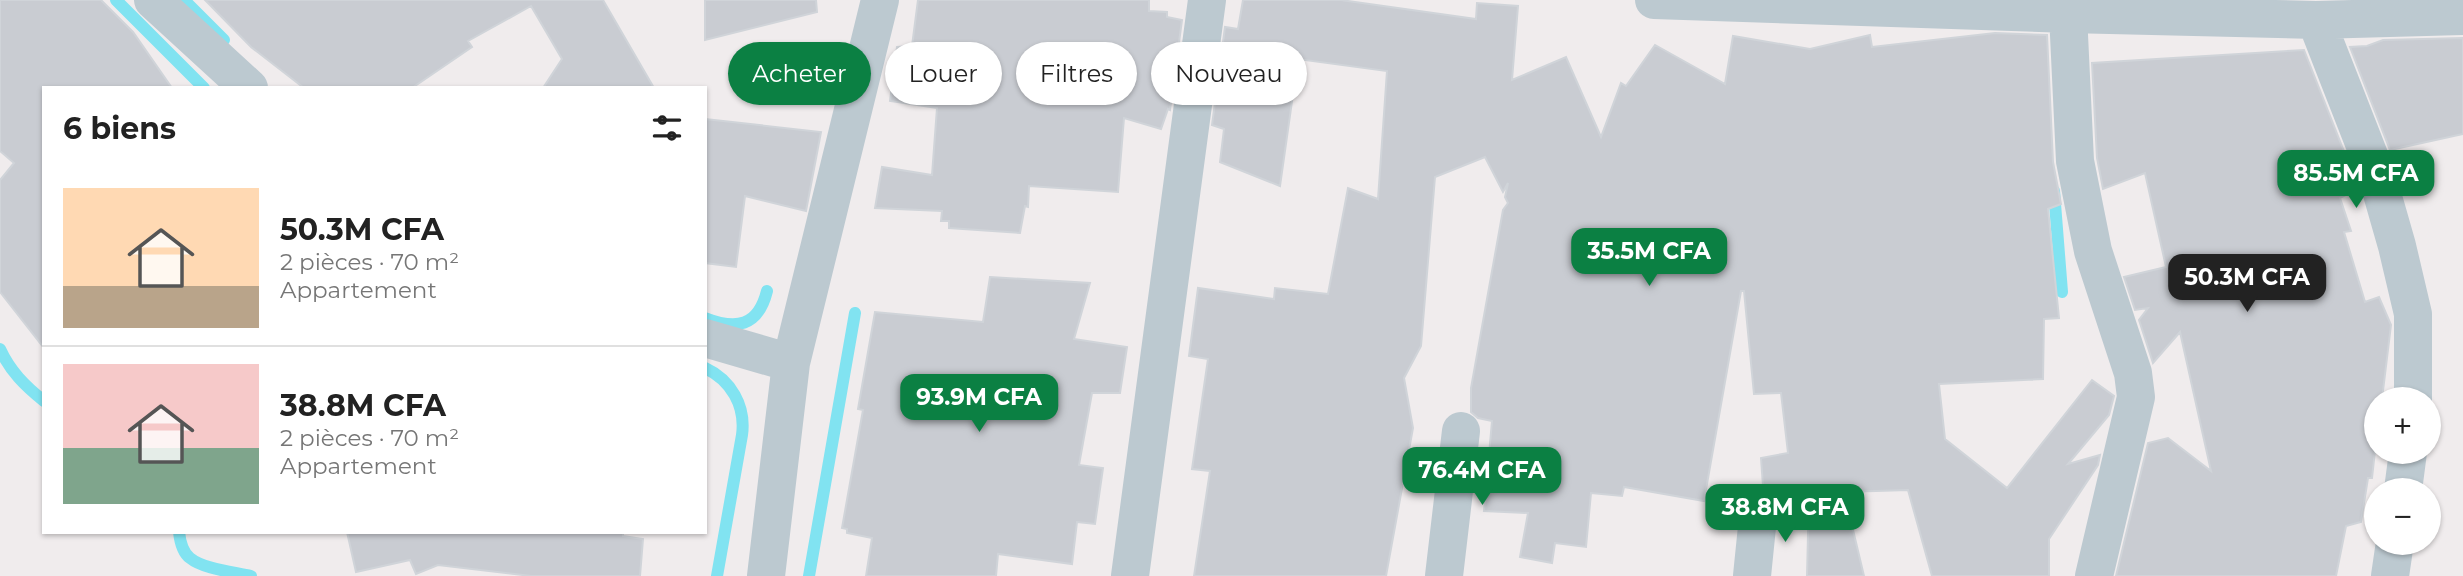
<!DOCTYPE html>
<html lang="fr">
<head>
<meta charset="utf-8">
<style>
  :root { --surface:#fff; --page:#f6f6f6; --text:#222; --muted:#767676; --line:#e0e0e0; --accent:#0b8043 }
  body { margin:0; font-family:Montserrat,sans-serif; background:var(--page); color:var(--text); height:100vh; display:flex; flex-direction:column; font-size:26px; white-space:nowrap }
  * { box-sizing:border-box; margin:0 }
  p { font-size:23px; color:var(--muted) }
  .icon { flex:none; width:38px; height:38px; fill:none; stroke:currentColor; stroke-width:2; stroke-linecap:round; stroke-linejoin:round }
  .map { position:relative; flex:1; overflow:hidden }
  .sheet { position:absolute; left:42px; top:86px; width:665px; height:448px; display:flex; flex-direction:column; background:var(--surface); border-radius:0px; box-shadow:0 2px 5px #0004 }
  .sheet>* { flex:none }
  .banner { position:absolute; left:728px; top:42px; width:665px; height:63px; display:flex; gap:14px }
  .controls { position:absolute; left:2364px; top:387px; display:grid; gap:14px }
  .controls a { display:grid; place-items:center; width:77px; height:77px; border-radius:50%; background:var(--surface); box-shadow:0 2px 5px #0004; font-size:35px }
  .price { position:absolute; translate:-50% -60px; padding:0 16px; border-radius:14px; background:var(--accent); color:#fff; font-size:23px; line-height:46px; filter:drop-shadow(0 2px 4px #0008) }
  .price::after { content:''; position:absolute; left:50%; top:42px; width:21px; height:16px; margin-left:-10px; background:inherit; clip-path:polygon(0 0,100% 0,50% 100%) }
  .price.on { background:#222; color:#fff }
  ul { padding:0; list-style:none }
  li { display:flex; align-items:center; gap:21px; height:175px; padding:0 21px }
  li+li { border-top:2px solid var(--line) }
  li span { display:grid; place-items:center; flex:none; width:196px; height:140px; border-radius:0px; color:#555 }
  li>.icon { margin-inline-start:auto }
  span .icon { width:84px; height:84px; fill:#fffc; stroke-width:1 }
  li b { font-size:30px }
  h2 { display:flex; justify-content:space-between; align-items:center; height:84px; padding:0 21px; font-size:30px }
  .pill { padding:0 24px; border-radius:32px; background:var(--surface); box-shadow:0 2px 5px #0004; font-size:24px; line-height:63px }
  .pill.on { background:var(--accent); color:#fff }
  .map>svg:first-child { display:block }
</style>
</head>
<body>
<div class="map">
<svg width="2463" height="576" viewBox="0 0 2463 576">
  <rect width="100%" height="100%" fill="#f0eced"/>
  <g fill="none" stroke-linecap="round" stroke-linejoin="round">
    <path stroke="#81e3f1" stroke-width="12" d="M116 0 204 88
      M184 0 224 40
      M2054 191 2062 292
      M705 318C736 330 758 327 767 291
      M0 349C10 371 25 386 44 401
      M705 368C731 380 746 406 742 435L717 576
      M179 532C180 541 182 552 190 558 203 569 234 572 251 576
      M809 576 855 313"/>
  </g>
  <path fill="#c9ccd2" stroke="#d0d4d9" stroke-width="2" d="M0 0H101L133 32 172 88H44V348L0 292V180L14 163 0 151Z
    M205 0H603L654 88H543L562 59 531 6 468 41 472 47 412 88H304L251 47Z
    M705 0H816L817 12 705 40Z
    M918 0H1149V11L1167 12V17L1182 20 1170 110 1168 109 1161 129 1124 118 1118 192 1029 186 1028 207 1025 206 1020 233 949 228V221H941L942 211 875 208 882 167 932 175 937 108 890 101 897 47 912 46Z
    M1243 0H1341L1476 19 1477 3 1518 6 1512 80 1566 57 1601 137 1621 83 1626 86 1655 45 1725 84 1733 36 1810 49 1870 35 1872 47 1995 33 2047 35 2053 162 2061 204 2048 209 2059 318 2044 319 2043 379 1939 384 1945 439 2007 488 2092 380 2114 396 2109 415 2068 464 2100 455 2098 465 2049 539V576H1932L1908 490 1844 492 1864 576H1807L1809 493 1776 495 1771 489 1763 486 1761 458 1788 453 1781 393 1754 394 1744 291H1741L1704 501 1624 487 1622 496 1591 493 1586 547 1555 543 1552 563 1520 557 1528 513 1484 511 1492 421 1478 418 1471 412V388L1503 210 1508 203 1505 197 1508 183 1503 192 1485 157 1435 177 1421 346 1404 378 1413 428 1386 576H1194L1210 471 1192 469 1208 359 1189 356 1198 288 1274 299 1275 288 1328 294 1348 188 1378 199 1387 71 1298 59 1280 186 1220 162 1224 129 1212 125 1225 27 1238 29Z
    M2463 38V134L2390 150 2350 47 2367 46 2383 40Z
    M2304 50 2347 159 2339 161 2351 192 2340 198 2351 231 2344 232 2365 302 2379 297 2391 325 2382 399H2376V442L2372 478H2368L2361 522 2346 526 2336 576H2116L2148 443 2168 438 2211 471 2180 332 2153 363 2139 320 2148 308 2135 310 2124 277 2166 267 2145 173 2103 189 2097 158 2092 63Z
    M705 119 821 132 806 211 745 196 736 267 705 263Z
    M990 277 1090 283 1074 339 1127 347 1120 393H1092L1079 465 1103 468 1095 524 1077 522 1072 564 998 554 996 576H866L872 538 847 533V529L842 528 863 410 858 409 875 312 983 322Z
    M347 532H623V536L643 539 640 576H531L438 565 416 574 410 560 356 572Z"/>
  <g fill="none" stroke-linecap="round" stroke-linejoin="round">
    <path stroke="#bcc9d0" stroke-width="38" d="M153 0 249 88
      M1654 0 2068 14 2316 20 2463 16
      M2068 14 2075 161 2093 251 2133 373 2136 397 2094 576
      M2316 20 2377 176 2397 246 2413 314V399
      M705 338 791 363
      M2403 490 2408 452
      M766 576 791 363 880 0
      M1130 576 1207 0
      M1444 576 1461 431
      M1752 576 1759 507
      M2390 576 2395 542"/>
  </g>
</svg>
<div class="controls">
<a>+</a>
<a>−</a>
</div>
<b class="price" style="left:2356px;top:210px">85.5M CFA</b>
<b class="price" style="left:1649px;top:288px">35.5M CFA</b>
<b class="price on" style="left:2247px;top:314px">50.3M CFA</b>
<b class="price" style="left:979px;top:434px">93.9M CFA</b>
<b class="price" style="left:1482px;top:507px">76.4M CFA</b>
<b class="price" style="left:1785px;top:544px">38.8M CFA</b>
<div class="banner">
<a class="pill on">Acheter</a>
<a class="pill">Louer</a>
<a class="pill">Filtres</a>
<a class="pill">Nouveau</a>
</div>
<section class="sheet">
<h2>6 biens<svg class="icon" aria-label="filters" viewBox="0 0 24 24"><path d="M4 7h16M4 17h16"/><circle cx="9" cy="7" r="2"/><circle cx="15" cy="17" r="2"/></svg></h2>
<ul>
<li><span style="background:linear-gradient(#ffd9b3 70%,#b9a48a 0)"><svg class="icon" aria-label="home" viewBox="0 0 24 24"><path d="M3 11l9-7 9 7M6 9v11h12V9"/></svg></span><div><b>50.3M CFA</b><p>2 pièces · 70 m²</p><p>Appartement</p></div></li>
<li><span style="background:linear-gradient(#f6c9c9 60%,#7fa58c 0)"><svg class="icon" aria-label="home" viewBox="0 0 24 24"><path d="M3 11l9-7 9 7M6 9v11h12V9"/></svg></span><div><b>38.8M CFA</b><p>2 pièces · 70 m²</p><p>Appartement</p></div></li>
</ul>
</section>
</div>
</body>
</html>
